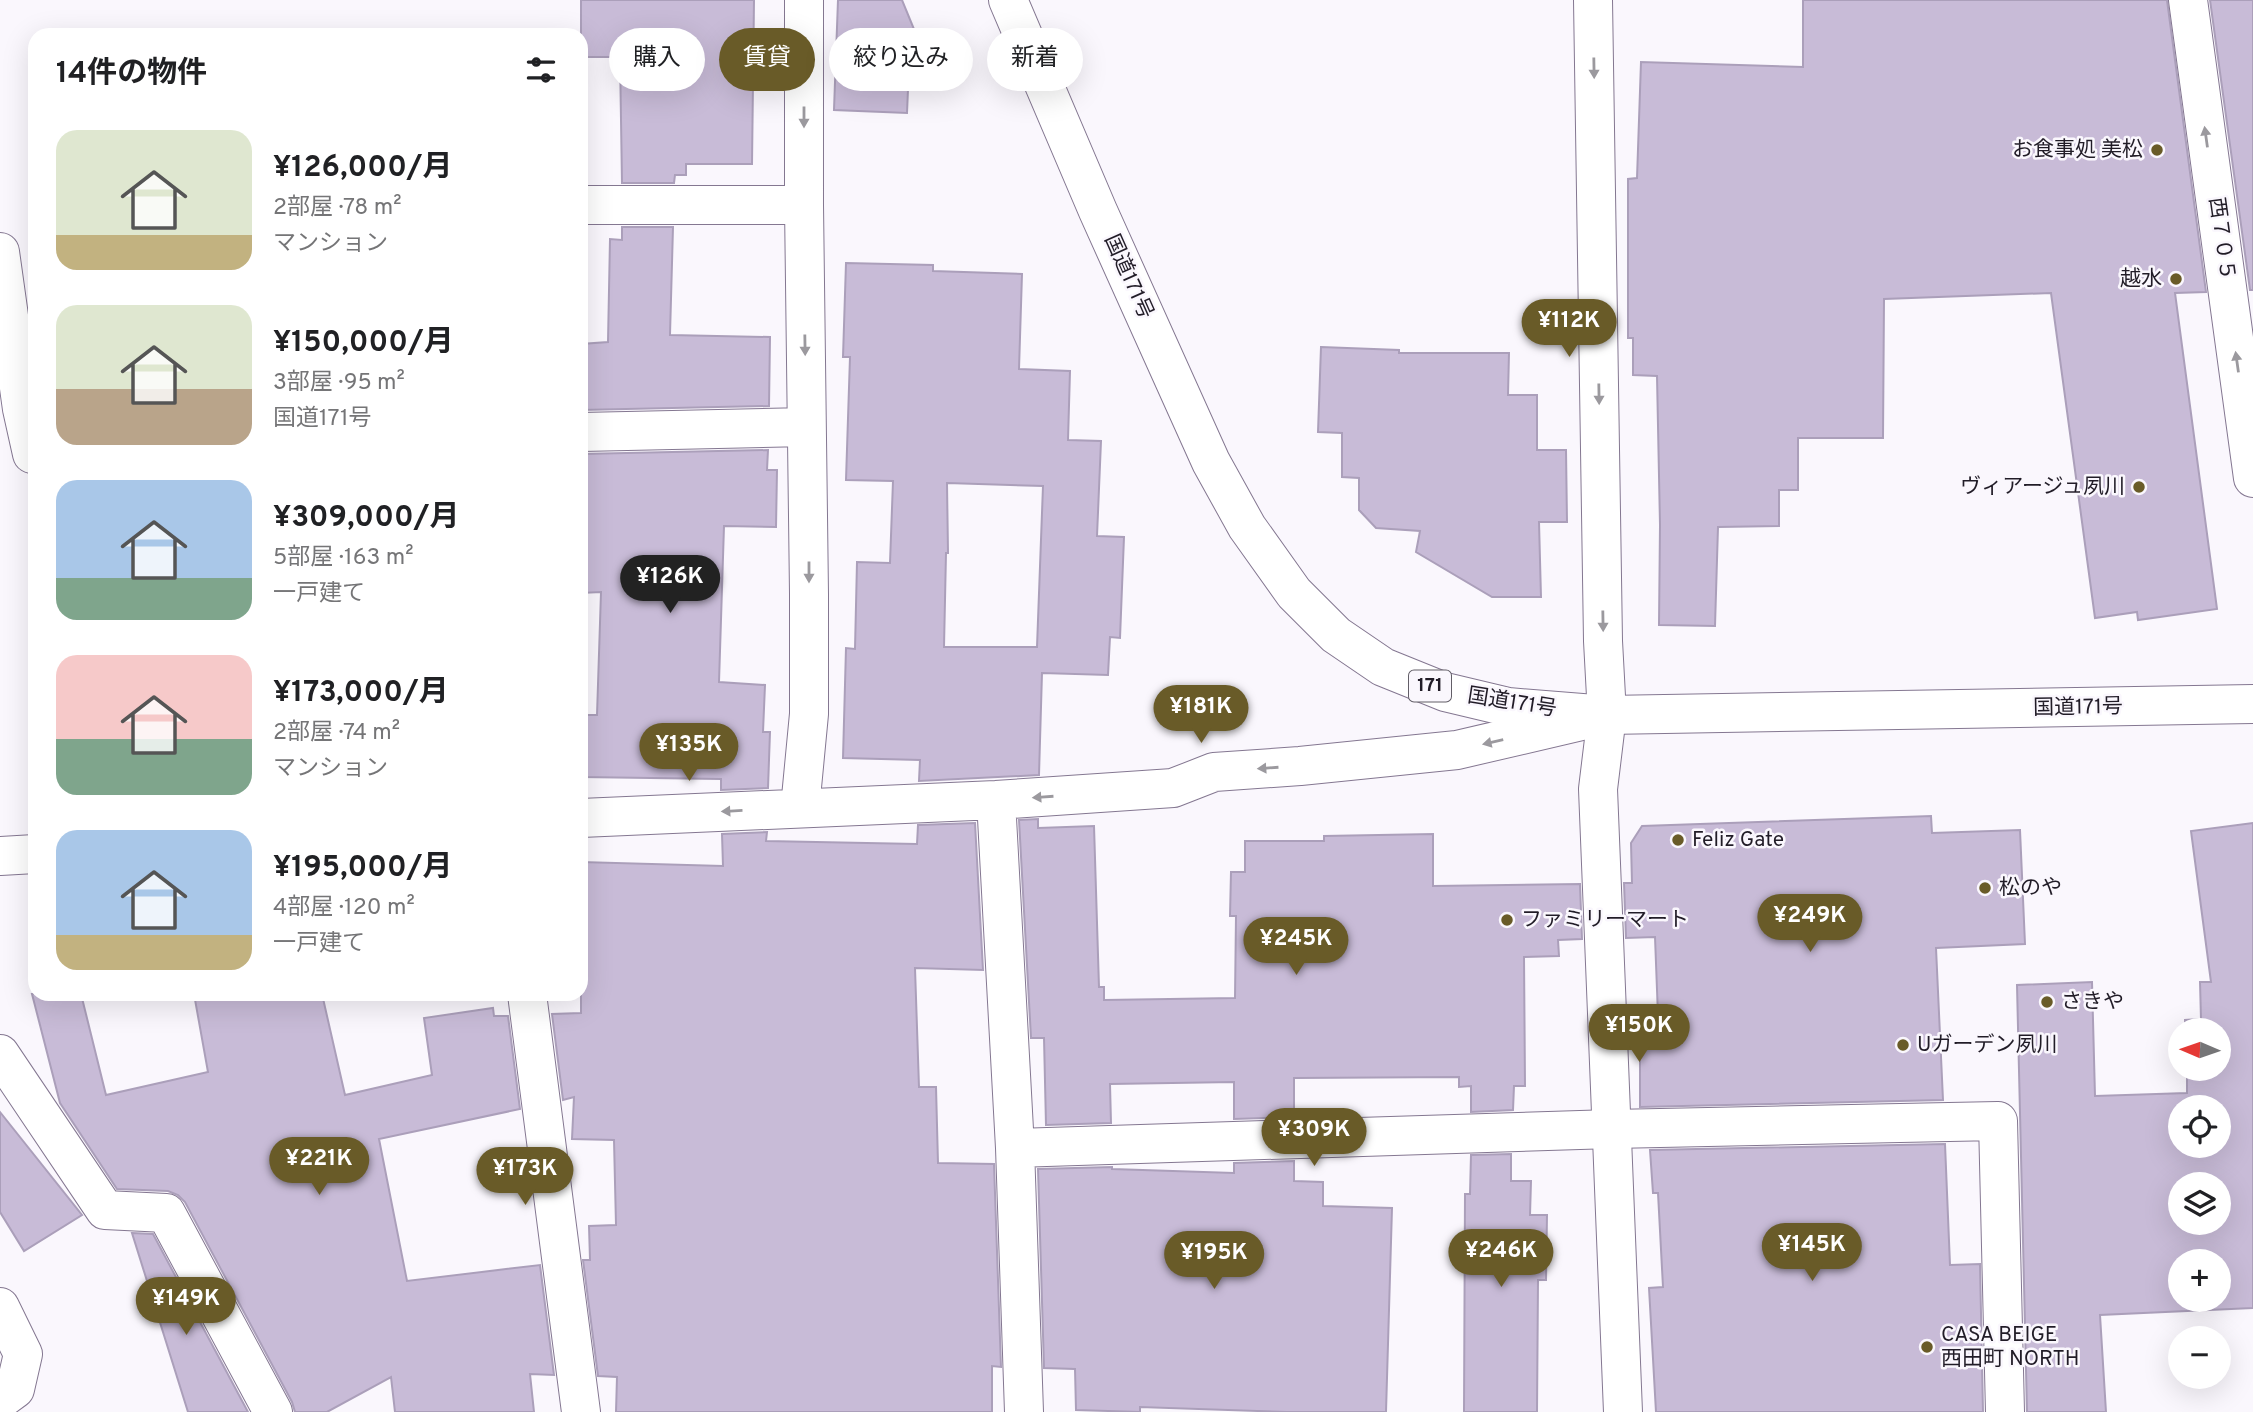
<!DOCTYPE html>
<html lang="ja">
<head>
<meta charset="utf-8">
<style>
  :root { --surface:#fff; --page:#f2f2f2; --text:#202124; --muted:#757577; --accent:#695b28 }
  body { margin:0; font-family:Overpass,"Noto Sans JP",sans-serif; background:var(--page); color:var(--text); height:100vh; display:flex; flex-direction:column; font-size:26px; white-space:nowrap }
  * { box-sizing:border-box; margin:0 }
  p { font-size:23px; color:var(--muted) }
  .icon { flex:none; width:38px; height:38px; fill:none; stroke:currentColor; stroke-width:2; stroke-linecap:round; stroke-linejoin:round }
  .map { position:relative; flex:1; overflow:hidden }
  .sheet { position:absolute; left:28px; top:28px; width:560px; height:973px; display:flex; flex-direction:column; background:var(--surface); border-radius:21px; box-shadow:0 7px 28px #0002 }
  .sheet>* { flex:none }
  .guide { position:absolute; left:609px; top:28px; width:665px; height:63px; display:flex; gap:14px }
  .needle { width:46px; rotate:272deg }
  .buttons { position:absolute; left:2168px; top:1018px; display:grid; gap:14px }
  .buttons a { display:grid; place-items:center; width:63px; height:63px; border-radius:50%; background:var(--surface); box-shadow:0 7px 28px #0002; font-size:35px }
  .price { position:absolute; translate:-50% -60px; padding:0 16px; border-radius:24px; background:var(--accent); color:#fff; font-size:23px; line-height:46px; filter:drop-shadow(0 2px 4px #0008) }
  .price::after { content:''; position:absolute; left:50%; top:42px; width:21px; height:16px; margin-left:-10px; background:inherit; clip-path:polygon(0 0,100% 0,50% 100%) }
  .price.on { background:#222; color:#fff }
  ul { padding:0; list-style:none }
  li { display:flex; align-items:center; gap:21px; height:175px; padding:0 28px }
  li span { display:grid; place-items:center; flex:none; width:196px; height:140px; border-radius:21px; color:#555 }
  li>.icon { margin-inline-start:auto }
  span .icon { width:84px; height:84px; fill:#fffc; stroke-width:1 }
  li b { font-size:30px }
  h2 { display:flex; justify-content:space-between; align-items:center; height:84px; padding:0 28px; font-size:30px }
  .chip { padding:0 24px; border-radius:32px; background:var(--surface); box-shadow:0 7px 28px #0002; font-size:24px; line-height:63px }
  .chip.on { background:var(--accent); color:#fff }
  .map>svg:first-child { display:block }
</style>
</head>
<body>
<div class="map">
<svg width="2253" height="1412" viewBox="0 0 2253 1412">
  <rect width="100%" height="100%" fill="#faf7fd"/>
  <path fill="#c8bbd7" stroke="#ab9fba" stroke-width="2" fill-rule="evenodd" d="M581 0H754L752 164H686V175H675L674 183H622L620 57H581Z
    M838 0H902L930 68 909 66 907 113 834 110Z
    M1803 0H2167L2206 292 2175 293 2217 609 2138 620 2137 612 2095 618 2051 293 1884 299 1883 438H1798V490H1779V526L1718 527 1715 626 1659 625 1660 525 1657 376 1633 375V338H1628V179L1637 178 1641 62 1803 67Z
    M2210 0H2253V290H2250Z
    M622 227H673L670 335 770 337 769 406 581 410V344L608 342 610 239 622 240Z
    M846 263 933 265V271L1022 274 1019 369 1070 371 1068 440 1101 441 1097 536 1124 537 1120 638 1110 637 1108 675 1042 673 1039 775 919 781 920 760 843 758 846 648 855 649 857 562 890 563 893 481 846 480 850 357H843ZM947 483 1043 486 1037 647H944L946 553H948Z
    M1321 347 1399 350V353H1509L1508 395H1537V450H1566L1567 522H1539L1541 597H1492L1416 552 1420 531 1376 528 1359 510V478L1342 477V433L1318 432Z
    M768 450 767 470H777L776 527 724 526 719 682 765 685 763 732H770L768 788 721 790V779L581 777V715H597L601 592 581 593V454Z
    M1931 816 1932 833 2020 830 2025 944 1936 948 1943 1100 1640 1107V1047L1656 1046 1655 1016H1658L1655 937 1626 938 1624 883H1632L1631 843 1642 826Z
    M1038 819V828L1094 826 1099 987H1104V1000L1235 998 1236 916H1230L1231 872H1245V841H1324V836L1433 834V886L1580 884 1582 939 1558 940 1559 956 1524 957 1525 1086H1514L1513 1110 1471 1112V1086L1459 1087V1077L1294 1078V1117L1234 1119V1082L1110 1084 1111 1123 1046 1125 1044 1038H1031L1019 820Z
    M975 823 983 970 915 968 919 1087H936L938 1163 994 1164 1001 1367 992 1366V1412H616L617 1377 598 1376 583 1260H590L589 1226 616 1225 614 1140 572 1139 574 1097 563 1100 552 1014 581 1013V862L723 866 722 834 767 832 766 841 917 844 918 825Z
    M2253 823V1308L2100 1315 2106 1412H2027L2017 985 2092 982 2095 1096 2187 1093V1069H2219V1031H2185V1020L2201 1019 2200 982H2211L2191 831ZM2180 1108H2219V1146H2180ZM2180 1185H2219V1223H2180ZM2180 1262H2219V1300H2180Z
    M32 994H81L106 1095 208 1072 194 994H322L345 1095 432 1075 424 1018 493 1008 494 1016H508L520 1109 379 1139 407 1281 540 1265 554 1375 530 1374 534 1412H395L391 1377 327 1412H295L292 1402 185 1202 178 1195 168 1191 117 1189 60 1103Z
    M0 1112 82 1215 24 1251 0 1212Z
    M1945 1144 1950 1265 1980 1264 1983 1412H1656L1649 1288 1663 1287 1658 1193H1653L1650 1150Z
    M1511 1154V1181H1531L1530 1215H1547L1546 1280H1538L1537 1412H1464L1465 1194H1470L1471 1155Z
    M1294 1161V1181L1323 1182V1206L1392 1208 1386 1412H1287L1140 1407V1412L1076 1410 1075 1369 1044 1368 1038 1169 1112 1167V1169L1234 1173V1163Z
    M132 1233 153 1234 248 1412H188Z"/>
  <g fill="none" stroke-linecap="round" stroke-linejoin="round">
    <g stroke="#847791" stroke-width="40">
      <path id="street" d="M2188 0 2253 478
        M581 205H804
        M0 252 22 409 32 454 35 453
        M581 432 806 427
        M996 800 1015 1148 1024 1412
        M800 808 809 714V594L804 205V0
        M581 818 996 800 1173 788 1214 772 1300 766 1457 750 1607 715 1603 641 1593 0
        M0 856 35 854
        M527 994 581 1412
        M0 1054 105 1210 166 1213 273 1412
        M1015 1148 1612 1129 1998 1121 2005 1412
        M0 1307 23 1354 15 1389 0 1400"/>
    </g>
    <g stroke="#847791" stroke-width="40">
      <path id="secondary" d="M1607 715 1598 789 1623 1412"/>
    </g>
    <g stroke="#847791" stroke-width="40">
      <path id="highway" d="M1008 0 1098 211 1211 462 1247 527 1294 593 1336 635 1383 667 1445 692 1508 707 1607 715 2253 704"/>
    </g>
    <use href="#street" stroke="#fff" stroke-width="38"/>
    <use href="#secondary" stroke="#fff" stroke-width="38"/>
    <use href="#highway" stroke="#fff" stroke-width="38"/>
  </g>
  <defs><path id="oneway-solid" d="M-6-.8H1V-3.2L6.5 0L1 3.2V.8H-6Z" transform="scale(1.75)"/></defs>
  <g fill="#9b999e">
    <use href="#oneway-solid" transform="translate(1594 68) rotate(89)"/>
    <use href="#oneway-solid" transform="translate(804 117) rotate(90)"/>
    <use href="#oneway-solid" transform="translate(2206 137) rotate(-98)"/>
    <use href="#oneway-solid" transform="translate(805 345) rotate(89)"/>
    <use href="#oneway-solid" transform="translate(2237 362) rotate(-98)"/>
    <use href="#oneway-solid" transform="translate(1599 394) rotate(89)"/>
    <use href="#oneway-solid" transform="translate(809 572) rotate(90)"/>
    <use href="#oneway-solid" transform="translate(1603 621) rotate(89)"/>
    <use href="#oneway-solid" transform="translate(1493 742) rotate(167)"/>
    <use href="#oneway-solid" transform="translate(1268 768) rotate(176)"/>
    <use href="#oneway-solid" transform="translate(1043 797) rotate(176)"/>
    <use href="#oneway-solid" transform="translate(732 811) rotate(177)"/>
  </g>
  <g fill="#695b28" stroke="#faf7fd" stroke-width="2.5">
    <circle cx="2157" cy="150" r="7"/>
    <circle cx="2176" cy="279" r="7"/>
    <circle cx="2139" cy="487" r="7"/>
    <circle cx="1678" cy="840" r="7"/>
    <circle cx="1985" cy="888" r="7"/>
    <circle cx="1507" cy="920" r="7"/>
    <circle cx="2047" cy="1002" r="7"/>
    <circle cx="1903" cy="1045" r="7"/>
    <circle cx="1927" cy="1347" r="7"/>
  </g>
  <g text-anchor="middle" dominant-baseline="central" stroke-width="5" stroke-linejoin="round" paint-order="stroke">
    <rect fill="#faf7fd" stroke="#625e67" stroke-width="2" x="1409" y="670.5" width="42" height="31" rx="5"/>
    <g font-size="19" font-weight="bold" fill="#211c27">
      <text x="1430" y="686">171</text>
    </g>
    <g font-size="21" fill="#211c27" stroke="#faf7fd" text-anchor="start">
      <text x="2143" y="150" text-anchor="end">お食事処 美松</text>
      <text x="2162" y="279" text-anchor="end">越水</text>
      <text x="2125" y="487" text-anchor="end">ヴィアージュ夙川</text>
      <text x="1692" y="840">Feliz Gate</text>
      <text x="1999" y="888">松のや</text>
      <text x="1521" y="920">ファミリーマート</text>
      <text x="2061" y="1002">さきや</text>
      <text x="1917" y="1045">Uガーデン夙川</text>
      <text x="1941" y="1335">CASA BEIGE<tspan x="1941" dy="24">西田町 NORTH</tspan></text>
    </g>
    <g font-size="21" fill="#211c27" stroke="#faf7fd">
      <text transform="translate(2221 239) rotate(82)">西７０５</text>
      <text transform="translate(1128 277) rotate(66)">国道171号</text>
      <text transform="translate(1512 703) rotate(9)">国道171号</text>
      <text transform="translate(2078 708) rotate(-1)">国道171号</text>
    </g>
  </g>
</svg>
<div class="buttons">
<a><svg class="needle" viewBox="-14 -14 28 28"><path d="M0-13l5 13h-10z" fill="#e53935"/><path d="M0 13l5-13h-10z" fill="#757577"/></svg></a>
<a><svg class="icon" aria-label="locate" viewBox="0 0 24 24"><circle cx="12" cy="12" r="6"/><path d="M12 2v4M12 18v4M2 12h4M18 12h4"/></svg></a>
<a><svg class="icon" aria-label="layers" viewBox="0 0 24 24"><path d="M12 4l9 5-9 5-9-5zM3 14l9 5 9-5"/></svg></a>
<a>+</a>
<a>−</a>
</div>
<b class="price" style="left:1569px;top:359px">¥112K</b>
<b class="price on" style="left:670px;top:615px">¥126K</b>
<b class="price" style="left:1201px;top:745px">¥181K</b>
<b class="price" style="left:689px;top:783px">¥135K</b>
<b class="price" style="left:1810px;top:954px">¥249K</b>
<b class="price" style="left:1296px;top:977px">¥245K</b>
<b class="price" style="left:1639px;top:1064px">¥150K</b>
<b class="price" style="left:1314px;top:1168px">¥309K</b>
<b class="price" style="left:319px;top:1197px">¥221K</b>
<b class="price" style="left:525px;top:1207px">¥173K</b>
<b class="price" style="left:1812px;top:1283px">¥145K</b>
<b class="price" style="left:1501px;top:1289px">¥246K</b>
<b class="price" style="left:1214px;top:1291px">¥195K</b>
<b class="price" style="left:186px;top:1337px">¥149K</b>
<div class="guide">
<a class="chip">購入</a>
<a class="chip on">賃貸</a>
<a class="chip">絞り込み</a>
<a class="chip">新着</a>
</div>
<section class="sheet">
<h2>14件の物件<svg class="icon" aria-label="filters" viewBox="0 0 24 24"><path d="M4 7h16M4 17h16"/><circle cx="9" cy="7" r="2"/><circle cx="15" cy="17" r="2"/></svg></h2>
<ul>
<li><span style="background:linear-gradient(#dfe7d0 75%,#c2b280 0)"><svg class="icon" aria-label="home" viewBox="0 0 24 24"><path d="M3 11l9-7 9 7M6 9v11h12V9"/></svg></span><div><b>¥126,000/月</b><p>2部屋 · 78 m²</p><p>マンション</p></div></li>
<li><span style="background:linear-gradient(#dfe7d0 60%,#b9a48a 0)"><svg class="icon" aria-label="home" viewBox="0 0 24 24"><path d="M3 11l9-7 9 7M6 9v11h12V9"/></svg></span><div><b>¥150,000/月</b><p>3部屋 · 95 m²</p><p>国道171号</p></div></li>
<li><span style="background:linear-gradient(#a9c7e8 70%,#7fa58c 0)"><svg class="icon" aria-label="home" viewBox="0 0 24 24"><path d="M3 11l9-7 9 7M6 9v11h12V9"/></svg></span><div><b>¥309,000/月</b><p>5部屋 · 163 m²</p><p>一戸建て</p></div></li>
<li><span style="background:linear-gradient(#f6c9c9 60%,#7fa58c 0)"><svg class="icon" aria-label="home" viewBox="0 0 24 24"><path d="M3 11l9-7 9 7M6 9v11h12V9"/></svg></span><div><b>¥173,000/月</b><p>2部屋 · 74 m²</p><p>マンション</p></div></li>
<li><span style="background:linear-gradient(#a9c7e8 75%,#c2b280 0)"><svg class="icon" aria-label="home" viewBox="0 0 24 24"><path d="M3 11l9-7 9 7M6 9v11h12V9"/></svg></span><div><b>¥195,000/月</b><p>4部屋 · 120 m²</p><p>一戸建て</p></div></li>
</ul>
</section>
</div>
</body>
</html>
